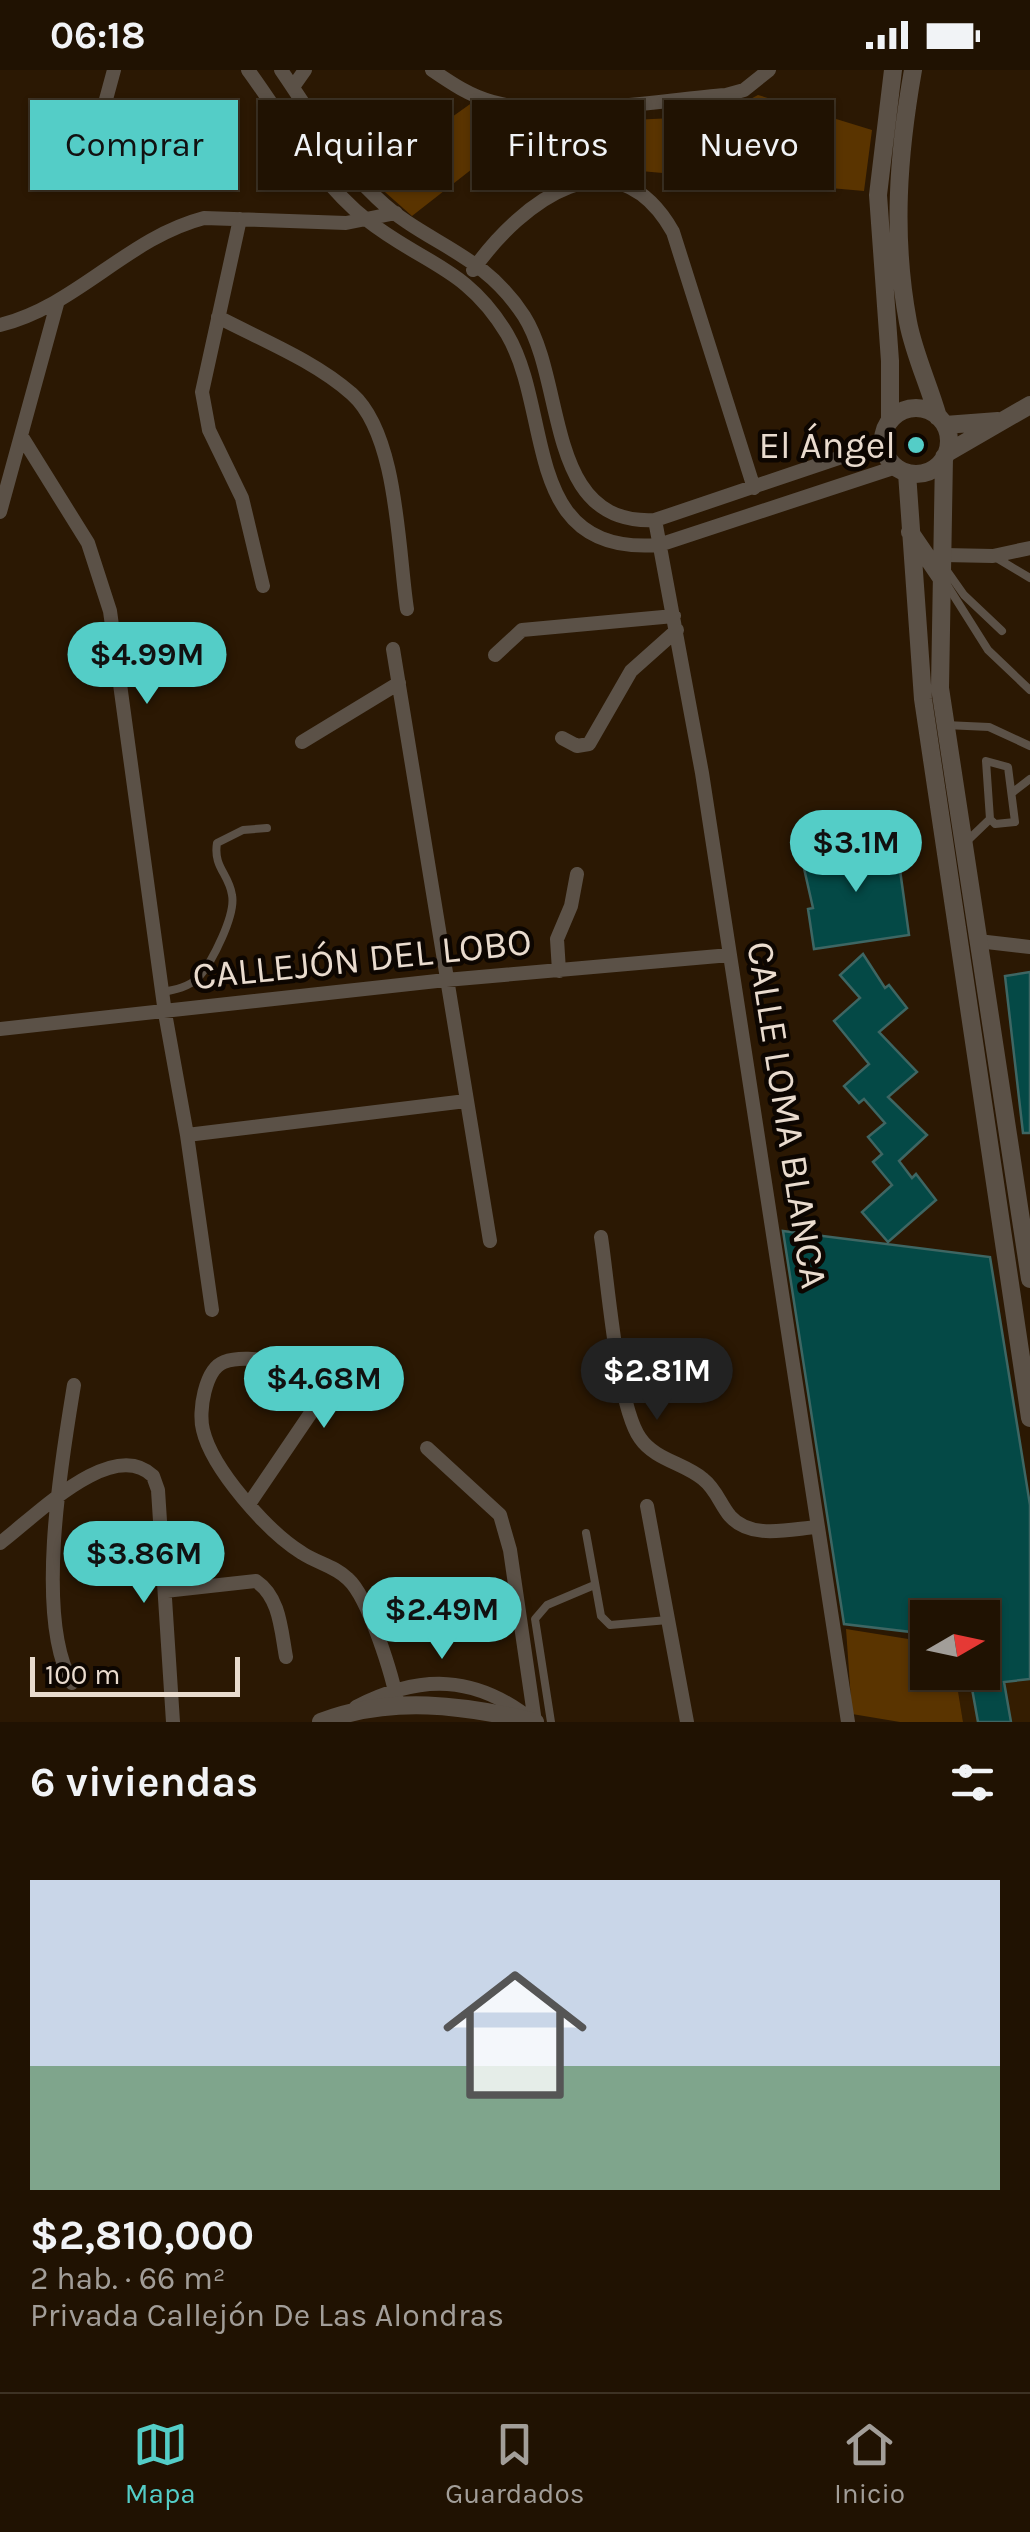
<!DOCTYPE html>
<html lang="es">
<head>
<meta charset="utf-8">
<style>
  :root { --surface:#201202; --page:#2d2011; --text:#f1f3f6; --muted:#a29e99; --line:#3d3224; --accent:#54cdc7 }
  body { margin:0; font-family:Karla,sans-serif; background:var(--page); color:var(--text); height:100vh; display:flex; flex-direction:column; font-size:38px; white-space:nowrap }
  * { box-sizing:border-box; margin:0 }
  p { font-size:32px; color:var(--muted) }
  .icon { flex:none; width:55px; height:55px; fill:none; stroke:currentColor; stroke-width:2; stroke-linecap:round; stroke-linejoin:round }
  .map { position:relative; height:1652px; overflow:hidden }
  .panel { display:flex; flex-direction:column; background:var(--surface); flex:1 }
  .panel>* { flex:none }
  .hud { position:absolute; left:30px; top:30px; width:970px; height:90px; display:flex; gap:20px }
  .needle { width:65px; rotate:81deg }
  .controls { position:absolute; left:910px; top:1530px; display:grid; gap:20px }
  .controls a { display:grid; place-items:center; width:90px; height:90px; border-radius:0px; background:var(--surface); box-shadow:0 2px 8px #0004,0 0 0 2px var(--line); font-size:50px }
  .scale { position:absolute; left:30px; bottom:25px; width:210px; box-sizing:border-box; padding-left:10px; border:5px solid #e9dbce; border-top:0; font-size:28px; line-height:35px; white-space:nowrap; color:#e9dbce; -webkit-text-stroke:8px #0d0601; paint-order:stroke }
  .price { position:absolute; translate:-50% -85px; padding:0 22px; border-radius:35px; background:var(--accent); color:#111; font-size:32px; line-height:65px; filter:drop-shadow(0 2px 5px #0008) }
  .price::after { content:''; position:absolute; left:50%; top:60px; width:30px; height:22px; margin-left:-15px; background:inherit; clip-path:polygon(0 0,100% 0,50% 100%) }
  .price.current { background:#222; color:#fff }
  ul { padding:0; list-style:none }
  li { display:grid; align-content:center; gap:20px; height:530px; padding:0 30px }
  li span { display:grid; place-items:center; height:310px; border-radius:0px; color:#555 }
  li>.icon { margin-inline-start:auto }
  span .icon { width:180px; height:180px; fill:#fffc; stroke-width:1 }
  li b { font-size:42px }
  h2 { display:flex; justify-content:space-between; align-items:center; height:120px; padding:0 30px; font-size:42px }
  .tag { padding:0 35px; border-radius:0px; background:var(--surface); box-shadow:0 2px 8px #0004,0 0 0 2px var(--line); font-size:35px; line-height:90px }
  .tag.current { background:var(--accent); color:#111 }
  .status { display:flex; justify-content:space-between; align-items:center; height:70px; padding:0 50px; background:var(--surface); direction:ltr }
  .status svg { height:28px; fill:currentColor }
  .menu { display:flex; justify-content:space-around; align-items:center; height:140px; border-top:2px solid var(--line); background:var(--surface); font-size:28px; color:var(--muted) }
  .menu a { display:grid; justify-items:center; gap:5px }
  .menu .current { color:var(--accent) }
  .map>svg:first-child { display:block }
</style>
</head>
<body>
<div class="status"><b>06:18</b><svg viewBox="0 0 49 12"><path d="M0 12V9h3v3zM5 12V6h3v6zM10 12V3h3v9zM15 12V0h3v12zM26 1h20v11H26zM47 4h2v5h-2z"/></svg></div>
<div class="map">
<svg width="1030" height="1652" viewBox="0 0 1030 1652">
  <rect width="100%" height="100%" fill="#2b1803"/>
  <path fill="#341d01" d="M1030 1578V1652H963L955 1603 982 1602Z"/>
  <path fill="#5a3400" d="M758 25 872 60 864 121 629 100 545 102 504 74 412 146 368 107 473 32 587 52 718 46Z
    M846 1559 927 1572 928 1602 955 1603 963 1652H900L852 1644Z"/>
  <path fill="#044946" stroke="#3e6663" stroke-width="2.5" d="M896 771 909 865 814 879 808 839 813 838 801 785Z
    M863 884 885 918 889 915 907 938 879 962 917 1002 888 1027 927 1065 899 1091 912 1108 916 1104 936 1130 888 1172 862 1142 892 1115 873 1092 882 1084 868 1067 885 1053 864 1029 859 1033 844 1016 869 994 834 951 860 928 840 905Z
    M1030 902V1063H1023L1005 906Z
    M783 1161 990 1187 1030 1435V1609L1004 1612 1011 1652H978L969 1602H982V1548H928V1564L844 1554Z"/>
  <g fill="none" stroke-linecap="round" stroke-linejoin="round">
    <path stroke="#5b5147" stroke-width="8" d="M995 487 1030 508
      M945 498 964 525 1002 561
      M947 515 988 580 1030 620
      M945 655 989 657 1030 676
      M986 691 1008 697 1015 752 995 754 990 749Z
      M1013 722 1030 709
      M965 773 990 749
      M162 922C175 920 189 917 199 907 212 892 236 845 232 825 229 804 213 797 217 773L243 760 267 758
      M586 1463 601 1546 610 1555 668 1550
      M551 1652 535 1549 547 1535 592 1516"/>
    <path stroke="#5b5147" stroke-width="14" d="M248 0C284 49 318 112 367 150 423 194 467 197 507 264 554 344 520 486 659 475L896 397
      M281 0C310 42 339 93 377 128 426 175 482 181 524 246 567 314 544 456 655 450L883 373
      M432 0C451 13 470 26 493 32 555 50 660 30 726 25L744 20 769 0
      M293 17 305 0
      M86 103 114 0
      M240 149 202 322 209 360 242 428 263 516
      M473 200C521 132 615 59 673 162L754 418
      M218 247C262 270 315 291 352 324 398 365 398 480 407 539
      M0 255C77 236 127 168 204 148L346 153 396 143
      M22 367 88 473 110 541 165 943 187 1065 466 1031
      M0 442 57 234
      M655 450 702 703 848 1652
      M944 485 993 486 1030 478
      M393 579 490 1171
      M495 585 522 560 674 546
      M562 668 577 676 589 674 631 601 677 560
      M302 672 399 613
      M978 871 1030 877
      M559 901 557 869 571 836 577 804
      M0 959 446 910 730 885
      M187 1065 212 1240
      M601 1167C608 1212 617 1335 640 1368 655 1390 684 1393 703 1409 716 1419 720 1434 730 1446 751 1470 790 1459 817 1457
      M427 1378 500 1445 510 1480 535 1652
      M249 1434 321 1328V1320C307 1296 250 1282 224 1292 205 1299 198 1342 203 1360 212 1399 268 1462 302 1483 317 1493 335 1496 348 1509 369 1528 393 1607 398 1636
      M647 1436 687 1652
      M0 1473C34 1448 112 1366 153 1406L158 1420 173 1652
      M165 1521 256 1511C280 1527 281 1560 286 1587
      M72 1613C34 1548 62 1388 74 1315
      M356 1637C420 1604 476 1604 534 1652"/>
    <path stroke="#5b5147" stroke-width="18" d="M913 0C898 85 892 166 908 252 914 284 929 315 938 347
      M883 371a33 33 0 1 1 66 0a33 33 0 1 1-66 0Z
      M890 350V291L878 125 893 0
      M945 355 998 351
      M947 383 1030 335
      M944 387 940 618 1030 1209
      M907 403 923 629 1030 1348
      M910 462 942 509
      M321 1652C391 1625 464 1635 535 1652"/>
  </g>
  <circle fill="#54cdc7" stroke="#0d0601" stroke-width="4" cx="916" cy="375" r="10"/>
  <g text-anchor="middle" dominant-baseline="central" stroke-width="9" stroke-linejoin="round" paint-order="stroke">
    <g font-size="38" fill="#e9dbce" stroke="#0d0601" text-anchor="end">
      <text x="896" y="375">El Ángel</text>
    </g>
    <g font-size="38" fill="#e9dbce" stroke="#0d0601">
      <text transform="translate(362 889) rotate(-6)">CALLEJÓN DEL LOBO</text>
      <text transform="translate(787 1045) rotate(81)">CALLE LOMA BLANCA</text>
    </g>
  </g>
</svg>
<div class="controls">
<a><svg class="needle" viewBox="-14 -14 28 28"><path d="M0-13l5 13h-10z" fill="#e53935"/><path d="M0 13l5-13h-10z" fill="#a29e99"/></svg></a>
</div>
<div class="scale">100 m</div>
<b class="price" style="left:147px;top:637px">$4.99M</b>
<b class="price" style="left:856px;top:825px">$3.1M</b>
<b class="price current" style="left:657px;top:1353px">$2.81M</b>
<b class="price" style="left:324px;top:1361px">$4.68M</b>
<b class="price" style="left:144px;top:1536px">$3.86M</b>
<b class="price" style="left:442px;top:1592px">$2.49M</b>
<div class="hud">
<a class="tag current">Comprar</a>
<a class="tag">Alquilar</a>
<a class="tag">Filtros</a>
<a class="tag">Nuevo</a>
</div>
</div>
<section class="panel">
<h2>6 viviendas<svg class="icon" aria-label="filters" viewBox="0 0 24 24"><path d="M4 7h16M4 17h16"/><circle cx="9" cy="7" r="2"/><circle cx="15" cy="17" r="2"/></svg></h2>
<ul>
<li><span style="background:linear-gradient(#c9d6e8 60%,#7fa58c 0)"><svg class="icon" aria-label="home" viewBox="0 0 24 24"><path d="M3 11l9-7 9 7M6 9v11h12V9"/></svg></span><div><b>$2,810,000</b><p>2 hab. · 66 m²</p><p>Privada Callejón De Las Alondras</p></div></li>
</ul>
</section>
<nav class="menu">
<a class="current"><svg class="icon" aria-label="map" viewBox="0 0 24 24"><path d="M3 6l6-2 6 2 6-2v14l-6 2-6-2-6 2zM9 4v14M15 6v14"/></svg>Mapa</a>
<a><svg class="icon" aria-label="saved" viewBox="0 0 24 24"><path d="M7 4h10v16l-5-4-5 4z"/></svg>Guardados</a>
<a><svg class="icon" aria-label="home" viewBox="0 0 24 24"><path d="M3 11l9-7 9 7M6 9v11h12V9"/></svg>Inicio</a>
</nav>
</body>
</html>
